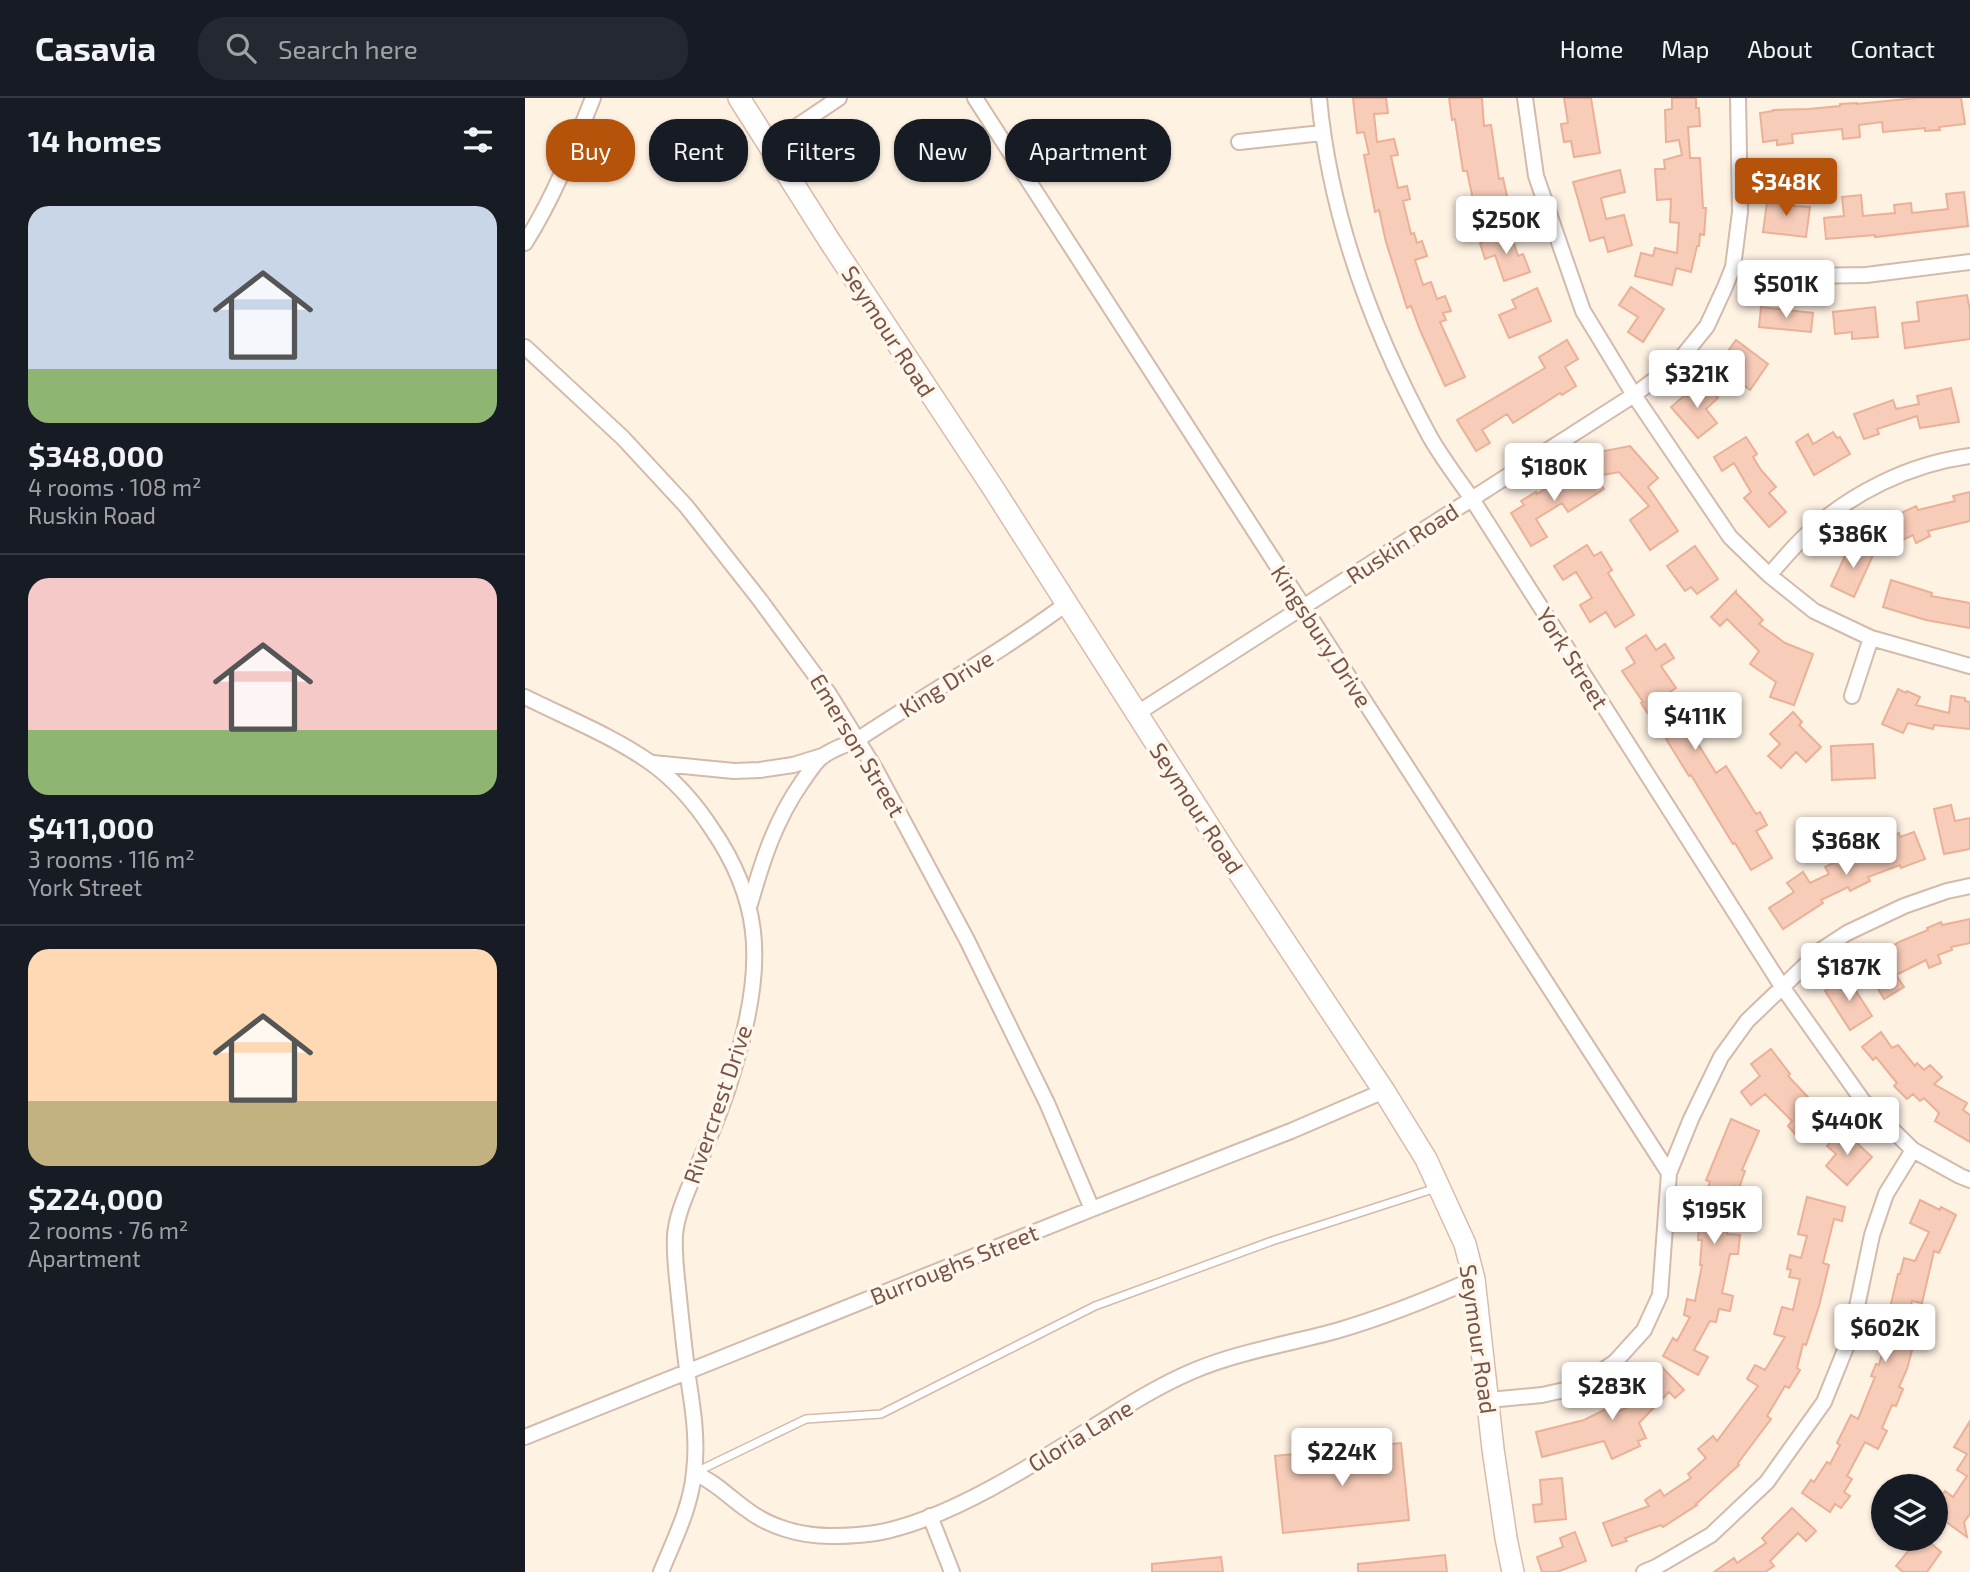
<!DOCTYPE html>
<html lang="en">
<head>
<meta charset="utf-8">
<style>
  :root { --surface:#171b24; --page:#242831; --text:#f1f3f6; --muted:#9ea1a6; --line:#363941; --accent:#b45309 }
  body { margin:0; font-family:"Exo 2",sans-serif; background:var(--page); color:var(--text); height:100vh; display:flex; flex-direction:column; font-size:26px; white-space:nowrap }
  * { box-sizing:border-box; margin:0 }
  p { font-size:23px; color:var(--muted) }
  .icon { flex:none; width:38px; height:38px; fill:none; stroke:currentColor; stroke-width:2; stroke-linecap:round; stroke-linejoin:round }
  .map { position:relative; flex:1; overflow:hidden }
  .drawer { display:flex; flex-direction:column; background:var(--surface); width:525px }
  .drawer>* { flex:none }
  .top-card { position:absolute; left:21px; top:21px; width:665px; height:63px; display:flex; gap:14px }
  .controls { position:absolute; left:1346px; top:1376px; display:grid; gap:14px }
  .controls a { display:grid; place-items:center; width:77px; height:77px; border-radius:50%; background:var(--surface); box-shadow:0 2px 5px #0004; font-size:35px }
  .price { position:absolute; translate:-50% -60px; padding:0 16px; border-radius:7px; background:#fff; color:#222; font-size:23px; line-height:46px; filter:drop-shadow(0 2px 4px #0008) }
  .price::after { content:''; position:absolute; left:50%; top:42px; width:21px; height:16px; margin-left:-10px; background:inherit; clip-path:polygon(0 0,100% 0,50% 100%) }
  .price.current { background:var(--accent); color:#fff }
  ul { padding:0; list-style:none }
  li { display:grid; align-content:center; gap:14px; height:371px; padding:0 28px }
  li+li { border-top:2px solid var(--line) }
  li span { display:grid; place-items:center; height:217px; border-radius:21px; color:#555 }
  li>.icon { margin-inline-start:auto }
  span .icon { width:126px; height:126px; fill:#fffc; stroke-width:1 }
  li b { font-size:30px }
  h2 { display:flex; justify-content:space-between; align-items:center; height:84px; padding:0 28px; font-size:30px }
  .chip { padding:0 24px; border-radius:28px; background:var(--surface); box-shadow:0 2px 5px #0004; font-size:24px; line-height:63px }
  .chip.current { background:var(--accent); color:#fff }
  header { display:flex; align-items:center; gap:42px; box-sizing:border-box; height:98px; padding:0 35px; background:var(--surface); border-bottom:2px solid var(--line) }
  header strong { font-size:33px }
  nav { display:flex; gap:38px; margin-inline-start:auto; font-size:24px }
  .search { width:490px; height:63px; background:var(--page); display:flex; align-items:center; gap:18px; box-sizing:border-box; padding:0 24px; border-radius:28px; color:var(--muted); font-size:26px }
  main { display:flex; flex:1; min-height:0 }
  .map>svg:first-child { display:block }
</style>
</head>
<body>
<header>
<strong>Casavia</strong>
<div class="search"><svg class="icon" aria-label="search" viewBox="0 0 24 24"><circle cx="10" cy="10" r="6"/><path d="M15 15l6 6"/></svg>Search here</div>
<nav><a>Home</a><a>Map</a><a>About</a><a>Contact</a></nav>
</header>
<main>
<section class="drawer">
<h2>14 homes<svg class="icon" aria-label="filters" viewBox="0 0 24 24"><path d="M4 7h16M4 17h16"/><circle cx="9" cy="7" r="2"/><circle cx="15" cy="17" r="2"/></svg></h2>
<ul>
<li><span style="background:linear-gradient(#c9d6e8 75%,#8fb573 0)"><svg class="icon" aria-label="home" viewBox="0 0 24 24"><path d="M3 11l9-7 9 7M6 9v11h12V9"/></svg></span><div><b>$348,000</b><p>4 rooms · 108 m²</p><p>Ruskin Road</p></div></li>
<li><span style="background:linear-gradient(#f6c9c9 70%,#8fb573 0)"><svg class="icon" aria-label="home" viewBox="0 0 24 24"><path d="M3 11l9-7 9 7M6 9v11h12V9"/></svg></span><div><b>$411,000</b><p>3 rooms · 116 m²</p><p>York Street</p></div></li>
<li><span style="background:linear-gradient(#ffd9b3 70%,#c2b280 0)"><svg class="icon" aria-label="home" viewBox="0 0 24 24"><path d="M3 11l9-7 9 7M6 9v11h12V9"/></svg></span><div><b>$224,000</b><p>2 rooms · 76 m²</p><p>Apartment</p></div></li>
</ul>
</section>
<div class="map">
<svg width="1445" height="1474" viewBox="0 0 1445 1474">
  <rect width="100%" height="100%" fill="#fef2e3"/>
  <path fill="#f7ccb8" stroke="#ebb096" stroke-width="2" d="M828 0H861L863 15 849 16 852 44 869 41 873 57 866 58 873 90 882 88 885 101 878 103 886 136 889 135 892 145 897 143 902 158 890 162 898 187 906 184 912 201 920 198 926 213 918 215 921 222 915 224 940 279 920 288 895 232 886 208 882 210 861 144 854 112 850 114 839 57 844 56 839 34 832 35Z
    M924 0H957L959 28 966 27 974 81 978 80 986 116 957 122 956 114 947 115 945 103 948 102 942 73H938L930 21 927 22Z
    M1039 0H1066L1075 55 1049 59 1046 43 1039 44 1036 26 1043 25Z
    M1147 0H1171V10H1174L1175 28 1163 29 1165 60H1175L1178 110H1181L1179 137 1175 136 1174 148H1172L1166 174 1151 170 1147 187 1110 178 1116 155 1128 158 1130 150 1152 155 1154 125 1145 124 1146 101 1132 102 1130 71H1140L1139 62 1157 57 1154 42 1141 44 1140 12 1147 11Z
    M1392 0H1436L1440 26 1414 29 1415 32 1400 33V30L1358 34 1357 24 1334 27 1335 39 1318 41 1317 31 1267 36 1268 45 1252 47V42L1238 44 1235 15 1248 13V12L1284 11 1315 8V6L1332 5V6Z
    M1095 72 1100 94 1076 100 1081 121 1099 117 1107 147 1083 154 1079 139 1065 143 1048 84Z
    M1439 94 1443 128 1350 139V137L1301 141 1299 120 1319 118 1317 99 1336 97 1338 118 1370 115 1369 107 1386 105 1387 115 1423 111 1421 96Z
    M1254 98 1270 100 1269 108 1285 109 1281 139 1238 134 1242 104 1253 105Z
    M985 134 993 158 998 156 1005 174 979 183 970 157 960 161 955 145Z
    M1106 189 1139 211 1118 244 1103 234 1113 219 1094 207Z
    M1012 190 1026 223 984 240 974 217 991 210 987 202Z
    M1442 197 1445 213V241L1380 250 1377 225 1394 223 1392 204Z
    M1236 209 1288 215 1286 234 1234 229Z
    M1350 209 1353 239 1327 241V234L1310 236 1308 214Z
    M1042 242 1053 261 1040 269 1051 288 1037 297 1035 295 988 325 982 316 957 332 965 345 951 353 932 322 1020 270 1014 259Z
    M1211 242 1243 266 1225 292 1207 278 1214 267 1200 257Z
    M1179 284 1193 300 1181 311 1192 325 1173 340 1146 309 1160 297 1162 299Z
    M1426 290 1434 324 1395 330 1392 318 1352 331 1354 336 1339 341 1329 316 1368 302 1371 311 1394 306 1392 298Z
    M1308 334 1312 340 1315 339 1325 356 1289 377 1271 344 1283 336 1288 346Z
    M1221 339 1232 356 1228 359 1236 372 1251 389 1244 395 1261 414 1244 429 1219 400 1226 394 1209 365 1197 373 1189 359Z
    M1105 348 1133 380 1123 389 1153 433 1125 452 1105 422 1124 408 1094 374 1078 377 1074 354Z
    M1068 374 1079 391 1043 414 1037 405 1011 421 1022 439 1006 448 986 415 999 407 996 403 1011 394 1012 396 1043 376 1049 386Z
    M1445 394V423L1403 433 1405 438 1391 445 1388 437 1363 449 1353 426 1391 408 1393 412 1430 403 1428 398Z
    M1326 445 1349 455 1329 499 1306 488Z
    M1062 447 1069 458 1076 454 1087 472 1083 475 1109 517 1090 529 1081 514 1065 524 1055 507 1067 500 1051 474 1038 482 1029 468Z
    M1170 448 1193 481 1172 496 1166 489 1160 493 1142 468Z
    M1366 482 1407 495 1406 498 1445 505V530L1401 522 1358 509Z
    M1211 493V495L1238 522 1234 526 1260 545 1288 556 1269 607 1245 599 1251 584 1225 566 1234 553 1202 521 1195 528 1186 519Z
    M1121 537 1131 552 1140 546 1149 560 1136 568 1151 590 1140 597 1161 629 1170 623 1178 636 1170 641 1191 675 1201 668 1231 716 1235 714 1242 727 1231 733 1247 760 1226 772 1210 745 1208 746 1166 677 1164 678 1141 641 1143 640 1129 620 1127 622 1116 605 1118 604 1097 573 1110 565 1101 550Z
    M1373 591 1381 595 1382 593 1395 599 1391 607 1424 615 1426 598 1440 600V603L1445 604V631L1409 627 1408 631 1383 625 1378 635 1357 626Z
    M1268 614 1277 624 1274 627 1296 649 1281 664 1271 654 1256 670 1243 658 1255 646 1245 636Z
    M1348 646 1350 680 1307 682 1306 648Z
    M1426 707 1430 723 1445 720V751L1419 756 1409 711Z
    M1389 734 1400 761 1376 770 1375 767 1343 779 1345 783 1325 793 1323 789 1296 802 1298 805 1258 831 1244 810 1269 794 1262 785 1278 774 1285 785 1304 776 1300 769 1317 761 1320 768 1346 755 1344 750 1358 745 1357 741 1374 735 1375 739Z
    M1445 821V845L1426 849 1427 852 1413 857 1416 865 1404 870 1401 862 1371 877 1379 889 1359 901 1340 868 1356 858 1355 856 1374 844 1403 832 1402 830 1416 824 1417 827Z
    M1322 879 1347 918 1325 932 1300 893Z
    M1356 934 1367 950 1373 947 1390 968 1392 965 1399 972 1405 967 1417 979 1409 986 1442 1005 1438 1012 1445 1017V1044L1410 1023 1414 1015 1399 1000 1395 1003 1388 996 1382 1001 1369 988 1372 985 1351 959 1348 962 1337 949Z
    M1246 951 1265 976 1263 978 1299 1016 1279 1035 1275 1031 1270 1036 1263 1028 1267 1023 1240 996 1226 1007 1216 994 1235 978 1226 966Z
    M1206 1021 1234 1033 1217 1072 1220 1073 1214 1090 1209 1088 1196 1121 1203 1122 1202 1136 1215 1137 1213 1156H1205L1197 1195 1208 1198 1205 1213 1194 1211 1191 1224 1185 1223 1169 1252 1183 1259 1173 1277 1138 1258 1148 1240 1152 1243 1165 1219 1159 1217 1162 1201 1170 1203 1177 1167H1175L1177 1142H1173L1175 1111 1185 1084 1181 1082Z
    M1317 1031 1347 1059 1322 1087 1301 1068 1311 1056 1302 1048Z
    M1282 1099 1320 1109 1317 1123 1309 1121 1298 1165 1304 1167 1294 1208 1281 1247 1278 1246 1272 1270 1275 1272 1264 1290 1260 1288 1242 1318 1246 1321 1213 1365 1214 1367 1171 1406 1172 1407 1138 1429 1136 1427 1100 1440 1102 1443 1087 1448 1078 1425 1124 1408 1120 1402 1135 1392 1139 1398 1166 1380 1163 1376 1181 1360 1173 1351 1188 1338 1192 1343 1233 1288 1222 1281 1230 1267 1240 1272 1260 1239 1249 1236 1257 1209 1268 1212 1275 1181 1264 1179 1266 1172 1262 1171 1265 1157 1276 1160 1282 1138 1273 1136Z
    M1395 1102 1415 1112 1416 1109 1431 1117 1414 1155 1409 1153 1397 1205 1387 1203 1382 1223 1394 1226 1382 1271 1374 1289 1378 1291 1371 1308 1367 1307 1357 1330 1362 1333 1353 1351 1340 1344 1322 1378 1327 1381 1319 1394 1325 1398 1316 1410 1310 1406 1305 1414 1277 1395 1286 1382 1289 1384 1302 1364 1305 1366 1315 1347 1312 1345 1326 1317 1333 1321 1350 1279 1346 1278 1351 1266 1354 1267 1363 1235 1360 1234 1367 1210H1365L1373 1176H1375L1379 1160 1390 1163 1404 1134 1385 1125Z
    M1135 1267 1159 1292 1150 1300 1144 1294 1114 1325 1121 1340 1113 1343 1115 1348 1087 1361 1079 1343 1017 1359 1011 1334 1059 1322 1083 1310 1086 1317 1116 1303 1107 1294Z
    M1445 1323V1416L1439 1424 1442 1439 1410 1416V1407L1420 1393 1428 1399 1442 1378 1432 1372 1442 1356 1429 1349Z
    M876 1345 884 1422 758 1435 750 1358Z
    M1037 1380 1041 1421 1010 1424 1008 1407 1017 1406 1015 1382Z
    M1267 1410 1291 1433 1281 1443 1273 1435 1245 1463 1249 1468 1240 1474H1189L1209 1460 1212 1465 1241 1445 1237 1440Z
    M1050 1434 1061 1463 1032 1474H1017L1012 1459 1038 1449 1035 1440Z
    M1371 1440H1400L1416 1454 1402 1474H1378L1371 1468 1385 1451Z
    M920 1457 922 1474H833V1466Z
    M696 1459 698 1474H627V1466Z"/>
  <g fill="none" stroke-linecap="round" stroke-linejoin="round">
    <g stroke="#d4baab" stroke-width="10">
      <path id="lane" d="M169 1375 281 1321 356 1316 570 1208 747 1143 911 1090"/>
    </g>
    <g stroke="#d4baab" stroke-width="18">
      <path id="street" d="M450 0 1144 1075
        M794 0C805 119 848 234 905 339 917 360 933 381 947 401L1258 890 1338 1003 1388 1052 1435 1078 1445 1082
        M1000 0 1011 78 1058 213 1109 297 1205 439 1244 477 1289 513 1346 540 1445 568
        M714 44 797 35
        M244 47 314 0
        M0 145C29 99 48 50 68 0
        M1208 169 1279 178 1341 177 1445 164
        M0 249 98 340 161 408 235 502 304 596 351 672 442 842 522 1005 567 1111
        M1244 477C1256 464 1268 449 1281 437 1325 395 1385 366 1445 358
        M1327 598 1346 540
        M0 599C42 620 88 638 126 665 151 683 170 705 187 731 235 801 238 861 217 942 212 959 208 976 202 993 193 1020 182 1046 171 1072 163 1093 152 1114 150 1137 149 1155 151 1172 153 1190 156 1220 159 1249 163 1279 168 1311 173 1342 169 1374 166 1409 149 1442 136 1474
        M611 616 1109 297 1153 264 1182 228 1200 189 1208 169 1215 114 1213 0
        M128 665 209 673 235 672 268 667 297 658
        M225 806C238 761 250 723 277 684 283 676 289 665 297 659 307 650 323 647 335 640 403 595 475 555 541 506
        M964 1302 1017 1297 1053 1289 1090 1264 1119 1232 1135 1197 1144 1075 1166 1021 1196 959 1222 923 1296 852 1322 835 1379 808 1422 793 1445 788
        M0 1339 567 1111 766 1033 859 993
        M169 1375C189 1383 204 1399 221 1411 244 1429 276 1438 305 1438 326 1438 348 1437 369 1431 442 1412 524 1356 589 1316 614 1300 640 1285 668 1273 713 1254 763 1246 811 1233 859 1219 904 1201 949 1181
        M405 1418 427 1474
        M1119 1474 1131 1469 1186 1437 1242 1384 1299 1304 1326 1237 1347 1137 1361 1096 1388 1052"/>
    </g>
    <g stroke="#dabbaa" stroke-width="24">
      <path id="secondary" d="M214 0 304 142 468 390 701 755 859 993 901 1061 940 1146 949 1181 968 1351 981 1440 988 1474"/>
    </g>
    <use href="#lane" stroke="#fff" stroke-width="7"/>
    <use href="#street" stroke="#fff" stroke-width="14"/>
    <use href="#secondary" stroke="#fff" stroke-width="21"/>
  </g>
  <g text-anchor="middle" dominant-baseline="central" stroke-width="7" stroke-linejoin="round" paint-order="stroke">
    <g font-size="23" fill="#7a5446" stroke="#fff6ec">
      <text transform="translate(364 233) rotate(57)">Seymour Road</text>
      <text transform="translate(877 445) rotate(-33)">Ruskin Road</text>
      <text transform="translate(797 538) rotate(57)">Kingsbury Drive</text>
      <text transform="translate(1048 560) rotate(58)">York Street</text>
      <text transform="translate(421 585) rotate(-32)">King Drive</text>
      <text transform="translate(333 647) rotate(59)">Emerson Street</text>
      <text transform="translate(672 710) rotate(57)">Seymour Road</text>
      <text transform="translate(192 1006) rotate(-71)">Rivercrest Drive</text>
      <text transform="translate(429 1166) rotate(-22)">Burroughs Street</text>
      <text transform="translate(954 1241) rotate(82)">Seymour Road</text>
      <text transform="translate(555 1337) rotate(-31)">Gloria Lane</text>
    </g>
  </g>
</svg>
<div class="controls">
<a><svg class="icon" aria-label="layers" viewBox="0 0 24 24"><path d="M12 4l9 5-9 5-9-5zM3 14l9 5 9-5"/></svg></a>
</div>
<b class="price current" style="left:1261px;top:120px">$348K</b>
<b class="price" style="left:981px;top:158px">$250K</b>
<b class="price" style="left:1261px;top:222px">$501K</b>
<b class="price" style="left:1172px;top:312px">$321K</b>
<b class="price" style="left:1029px;top:405px">$180K</b>
<b class="price" style="left:1328px;top:472px">$386K</b>
<b class="price" style="left:1170px;top:654px">$411K</b>
<b class="price" style="left:1321px;top:779px">$368K</b>
<b class="price" style="left:1324px;top:905px">$187K</b>
<b class="price" style="left:1322px;top:1059px">$440K</b>
<b class="price" style="left:1189px;top:1148px">$195K</b>
<b class="price" style="left:1360px;top:1266px">$602K</b>
<b class="price" style="left:1087px;top:1324px">$283K</b>
<b class="price" style="left:817px;top:1390px">$224K</b>
<div class="top-card">
<a class="chip current">Buy</a>
<a class="chip">Rent</a>
<a class="chip">Filters</a>
<a class="chip">New</a>
<a class="chip">Apartment</a>
</div>
</div>
</main>
</body>
</html>
